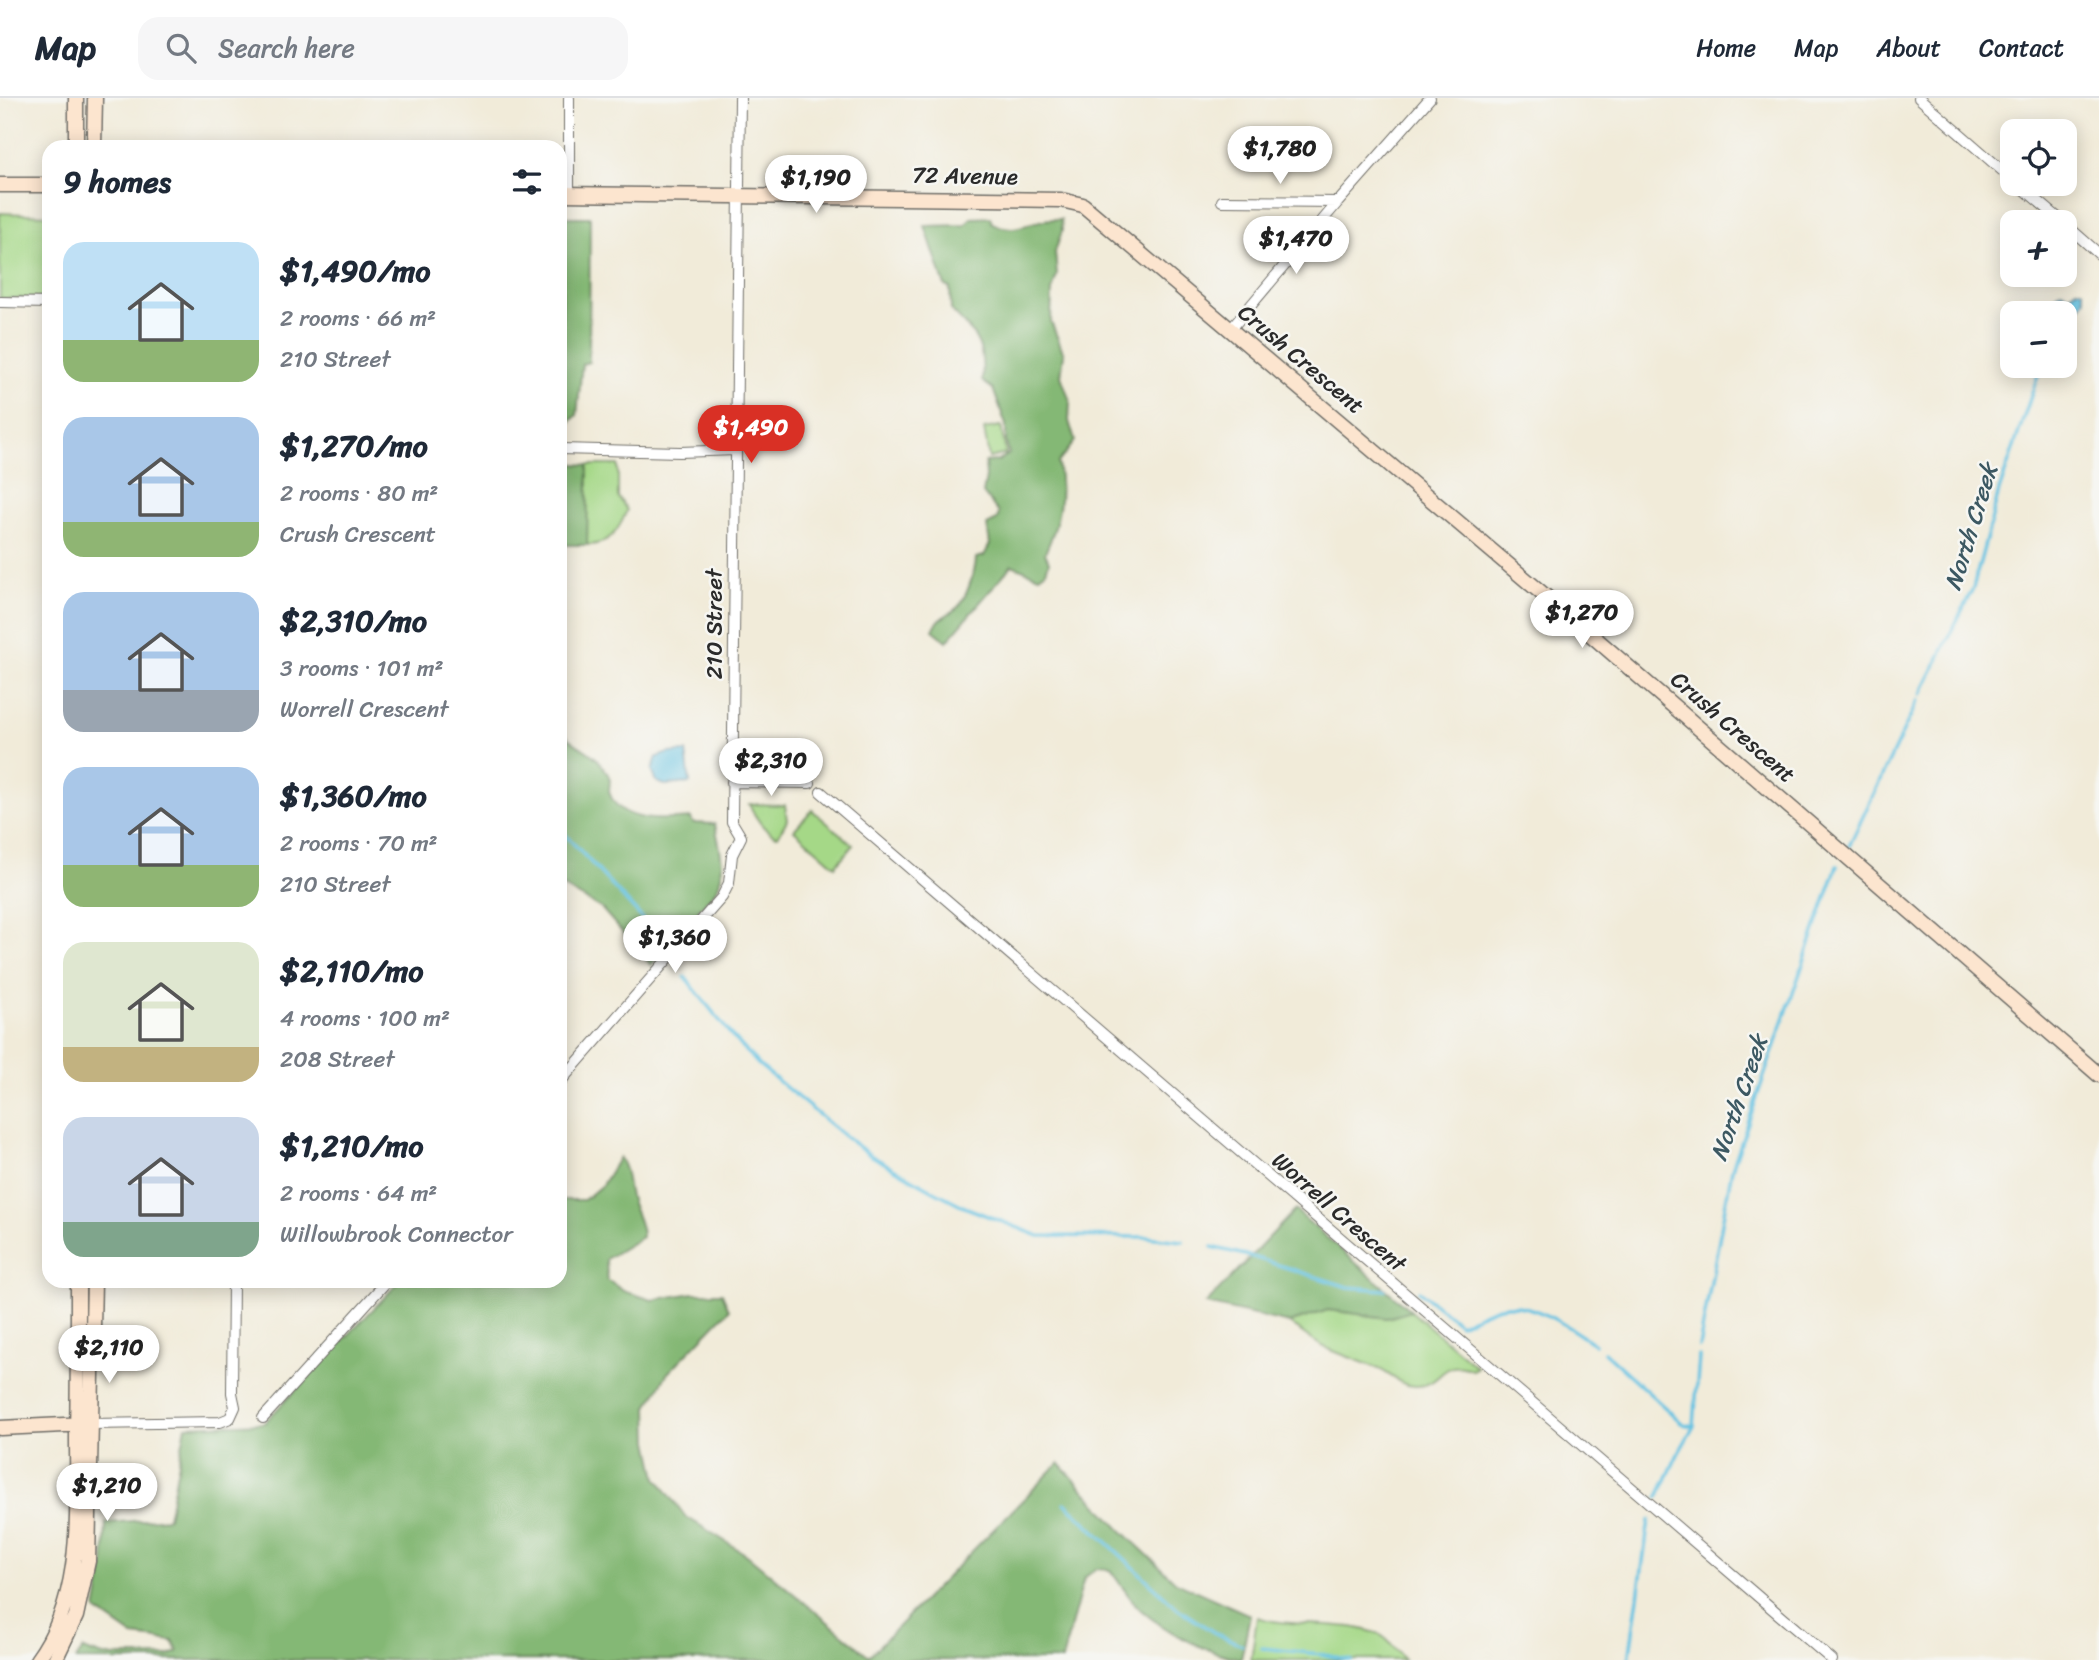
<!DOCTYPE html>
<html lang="en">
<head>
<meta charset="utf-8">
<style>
  :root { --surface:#fff; --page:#f6f6f7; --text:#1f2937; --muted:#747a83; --line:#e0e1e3; --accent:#d93025 }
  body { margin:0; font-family:Sriracha,sans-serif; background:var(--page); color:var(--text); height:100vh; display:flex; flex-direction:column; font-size:26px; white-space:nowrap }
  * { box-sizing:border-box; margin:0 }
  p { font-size:23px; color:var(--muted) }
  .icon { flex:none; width:38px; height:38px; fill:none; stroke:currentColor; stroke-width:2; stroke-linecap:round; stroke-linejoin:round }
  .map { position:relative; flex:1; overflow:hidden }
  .drawer { position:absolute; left:42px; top:42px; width:525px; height:1148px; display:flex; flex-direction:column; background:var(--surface); border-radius:21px; box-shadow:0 4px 18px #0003 }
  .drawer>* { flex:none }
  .fabs { position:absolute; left:2000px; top:21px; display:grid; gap:14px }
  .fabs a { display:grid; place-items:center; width:77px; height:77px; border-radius:14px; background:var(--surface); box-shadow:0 4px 18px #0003; font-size:35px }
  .price { position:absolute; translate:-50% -60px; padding:0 16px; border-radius:24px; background:#fff; color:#222; font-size:23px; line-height:46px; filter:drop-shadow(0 2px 4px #0008) }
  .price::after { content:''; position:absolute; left:50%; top:42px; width:21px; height:16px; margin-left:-10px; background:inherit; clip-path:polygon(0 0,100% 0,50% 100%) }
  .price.current { background:var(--accent); color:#fff }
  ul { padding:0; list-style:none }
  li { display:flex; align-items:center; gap:21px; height:175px; padding:0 21px }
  li span { display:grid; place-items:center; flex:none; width:196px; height:140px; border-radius:21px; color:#555 }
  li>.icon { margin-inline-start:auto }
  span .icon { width:84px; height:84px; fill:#fffc; stroke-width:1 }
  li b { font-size:30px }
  h2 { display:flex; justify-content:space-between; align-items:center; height:84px; padding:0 21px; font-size:30px }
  header { display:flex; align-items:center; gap:42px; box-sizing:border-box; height:98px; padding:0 35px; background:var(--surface); border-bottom:2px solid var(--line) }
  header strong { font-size:33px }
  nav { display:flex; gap:38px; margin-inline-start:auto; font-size:24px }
  .search { width:490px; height:63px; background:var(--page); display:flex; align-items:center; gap:18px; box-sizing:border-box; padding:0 24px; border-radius:21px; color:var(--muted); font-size:26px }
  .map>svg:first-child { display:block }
</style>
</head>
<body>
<header>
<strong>Map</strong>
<div class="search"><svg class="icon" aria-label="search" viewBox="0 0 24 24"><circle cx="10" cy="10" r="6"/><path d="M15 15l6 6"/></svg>Search here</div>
<nav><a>Home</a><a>Map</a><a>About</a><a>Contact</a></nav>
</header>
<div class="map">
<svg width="2099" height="1562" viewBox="0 0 2099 1562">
  <rect width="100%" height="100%" fill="#f6f6f2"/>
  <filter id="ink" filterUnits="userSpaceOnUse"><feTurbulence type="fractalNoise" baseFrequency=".0143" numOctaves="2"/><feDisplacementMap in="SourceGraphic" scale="14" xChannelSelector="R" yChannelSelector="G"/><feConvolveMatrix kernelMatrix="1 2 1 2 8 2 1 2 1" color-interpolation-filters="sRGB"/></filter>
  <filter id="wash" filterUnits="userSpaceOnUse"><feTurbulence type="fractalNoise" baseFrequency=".00686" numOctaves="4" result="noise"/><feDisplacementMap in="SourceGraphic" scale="28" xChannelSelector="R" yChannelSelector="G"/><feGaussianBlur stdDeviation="1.57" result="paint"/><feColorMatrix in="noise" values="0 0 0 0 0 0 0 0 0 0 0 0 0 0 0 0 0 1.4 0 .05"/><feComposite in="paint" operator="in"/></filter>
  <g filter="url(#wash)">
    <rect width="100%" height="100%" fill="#f1ebd9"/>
    <path fill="#a5d887" stroke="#688259" stroke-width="2" d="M0 115 49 117V200H0Z
      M1001 328 1006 356 989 360 984 331Z
      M588 367H618V399L627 412C619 432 610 447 587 447Z
      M749 706 785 707 787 722 778 738C765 736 754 717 749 706Z
      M812 712 853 747 835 768 794 732Z
      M1328 1212 1387 1220 1411 1213 1477 1269 1473 1272C1440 1258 1443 1289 1415 1288 1401 1288 1393 1278 1381 1272 1362 1263 1340 1257 1320 1247 1310 1241 1299 1232 1289 1225Z
      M1257 1519C1289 1531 1364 1521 1386 1541 1393 1547 1398 1555 1404 1562H1251Z"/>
    <path fill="#84b874" stroke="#587250" stroke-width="2" d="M560 119H590L589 264 582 266 577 317 567 327 563 338 560 339 562 172Z
      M990 119 992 125C1015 136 1023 126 1044 122 1049 121 1056 121 1061 121L1062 133 1055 154 1057 177 1052 193 1051 224 1064 256 1061 278 1070 303 1069 323 1075 343 1058 365C1064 398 1059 425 1045 455L1049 464 1046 473 1039 478 1012 467 947 543 933 532C938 519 949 517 958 509 966 501 976 471 976 460L984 458 990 446 987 427 997 422 999 415 983 395 986 379 985 364 998 363 1009 356 1006 344V327L993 291 982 283C985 244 976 238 951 212L950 190 945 188 925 128 965 127 971 120Z
      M560 365 588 367 587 447H560Z
      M560 626C566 646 587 649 599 663 603 668 609 676 610 682 610 684 609 692 609 693 618 727 666 722 691 720L693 725 715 726C719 749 727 768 717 791L651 867 602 811 560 787Z
      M619 1059C629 1073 626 1087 631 1102 635 1116 642 1125 642 1139L606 1161 607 1182 624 1193 652 1202 693 1195H722L729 1212 667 1276 648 1309 649 1343 657 1380 685 1418 747 1457 869 1558 1059 1365 1121 1432 1176 1484 1250 1517 1241 1561C1206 1554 1167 1535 1141 1512 1129 1501 1120 1484 1110 1472L1096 1471 1084 1480 1062 1562H76L83 1551 103 1558H168L178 1554 173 1543 133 1538 96 1512 104 1468 106 1425 168 1420 186 1328 264 1325 400 1183H560V1102H584L602 1087Z
      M1295 1112 1411 1213 1387 1220 1328 1212 1289 1225 1206 1206Z"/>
    <path fill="#64c2e2" stroke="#487686" stroke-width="2" d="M2077 191 2083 192 2085 202 2065 227V215H2040L2061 193 2069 197Z
      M686 654 690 685 665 687 657 684 652 673 657 659 668 655Z"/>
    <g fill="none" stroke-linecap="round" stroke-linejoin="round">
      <path stroke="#64c2e2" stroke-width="3.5" d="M1921 596 1973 490 1999 393 2041 268
        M560 731 641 819 658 842
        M1849 748 1918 602
        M685 879 731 937 759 967 843 1037 870 1057 934 1093 967 1110 1039 1138 1147 1139 1183 1143
        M1212 1149 1253 1159 1348 1189 1385 1192
        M1419 1193 1460 1226C1474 1220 1491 1209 1506 1208 1537 1205 1569 1230 1594 1246
        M1699 1249 1732 1071 1837 768
        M1604 1254 1683 1326 1694 1328
        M1658 1399 1678 1356 1694 1328 1699 1258
        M1065 1405 1178 1511 1215 1535 1242 1547
        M1262 1550 1320 1556 1351 1562
        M1629 1562 1649 1422"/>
    </g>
  </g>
  <g filter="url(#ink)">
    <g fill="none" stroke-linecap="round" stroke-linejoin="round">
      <g stroke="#706e68" stroke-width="12">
        <path id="street" d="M1919 0 2012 81
          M2018 86 2063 124
          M569 96V0
          M1222 103 1338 104
          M2065 126 2099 156
          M0 204 49 205
          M1231 231 1338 104 1430 0
          M560 351 680 354 735 352
          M732 684 810 685
          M821 694 1832 1562
          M560 984 722 799 729 785 732 757 741 739 732 724 740 0
          M263 1320 387 1183
          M91 1326 220 1324 230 1320 235 1309 232 1295 233 1183"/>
      </g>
      <g stroke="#706e68" stroke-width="17">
        <path id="secondary" d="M76 0V49
          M94 49 95 0
          M0 87H49
          M560 96 1061 102 1083 107 1596 541 2099 977
          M0 1330 86 1326
          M37 1562C84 1499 77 1414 77 1339 78 1287 78 1235 78 1183
          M55 1562 76 1518 88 1463 94 1183"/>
      </g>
      <use href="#street" stroke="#fff" stroke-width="10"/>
      <use href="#secondary" stroke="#fce5cf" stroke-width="14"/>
    </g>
  </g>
  <g text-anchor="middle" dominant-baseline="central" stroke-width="5" stroke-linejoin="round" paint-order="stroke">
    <g font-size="23" fill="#2b2b2b" stroke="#f6f6f2">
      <text transform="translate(965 78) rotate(1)">72 Avenue</text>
      <text transform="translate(1301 261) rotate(40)">Crush Crescent</text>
      <text transform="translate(714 526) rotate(-90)">210 Street</text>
      <text transform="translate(1733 629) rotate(41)">Crush Crescent</text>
      <text transform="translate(1339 1114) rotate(41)">Worrell Crescent</text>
    </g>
    <g font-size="24" font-style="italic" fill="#3c5862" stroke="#f6f6f2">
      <text transform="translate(1971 429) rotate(-73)">North Creek</text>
      <text transform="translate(1739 1000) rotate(-71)">North Creek</text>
    </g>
  </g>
</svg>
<div class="fabs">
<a><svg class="icon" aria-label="locate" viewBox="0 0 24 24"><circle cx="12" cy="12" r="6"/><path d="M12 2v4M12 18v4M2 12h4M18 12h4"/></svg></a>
<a>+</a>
<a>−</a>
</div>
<b class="price" style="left:1280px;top:88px">$1,780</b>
<b class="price" style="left:816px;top:117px">$1,190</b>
<b class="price" style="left:1296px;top:178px">$1,470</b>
<b class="price current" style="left:751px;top:367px">$1,490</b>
<b class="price" style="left:1582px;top:552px">$1,270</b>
<b class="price" style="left:771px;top:700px">$2,310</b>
<b class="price" style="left:675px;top:877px">$1,360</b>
<b class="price" style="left:109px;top:1287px">$2,110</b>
<b class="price" style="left:107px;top:1425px">$1,210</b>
<section class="drawer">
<h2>9 homes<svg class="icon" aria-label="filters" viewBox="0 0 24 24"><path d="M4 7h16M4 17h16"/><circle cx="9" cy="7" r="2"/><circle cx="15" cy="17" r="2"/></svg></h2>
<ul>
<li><span style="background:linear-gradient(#bfe0f5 70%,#8fb573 0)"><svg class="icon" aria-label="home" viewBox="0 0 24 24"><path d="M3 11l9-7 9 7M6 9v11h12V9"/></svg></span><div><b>$1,490/mo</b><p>2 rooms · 66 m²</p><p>210 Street</p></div></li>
<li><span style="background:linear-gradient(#a9c7e8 75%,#8fb573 0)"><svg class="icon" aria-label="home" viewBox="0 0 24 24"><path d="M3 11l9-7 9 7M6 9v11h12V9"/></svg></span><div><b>$1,270/mo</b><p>2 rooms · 80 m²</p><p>Crush Crescent</p></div></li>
<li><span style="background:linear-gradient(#a9c7e8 70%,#9aa5b1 0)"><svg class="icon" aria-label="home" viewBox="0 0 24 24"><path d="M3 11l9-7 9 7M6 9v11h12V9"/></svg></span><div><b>$2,310/mo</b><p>3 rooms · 101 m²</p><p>Worrell Crescent</p></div></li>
<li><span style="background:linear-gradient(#a9c7e8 70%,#8fb573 0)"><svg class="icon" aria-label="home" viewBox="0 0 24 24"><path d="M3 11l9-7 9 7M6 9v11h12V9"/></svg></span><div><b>$1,360/mo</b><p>2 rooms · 70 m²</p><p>210 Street</p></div></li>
<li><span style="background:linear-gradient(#dfe7d0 75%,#c2b280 0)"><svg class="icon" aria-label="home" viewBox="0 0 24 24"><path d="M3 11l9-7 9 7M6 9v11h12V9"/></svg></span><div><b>$2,110/mo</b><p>4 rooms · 100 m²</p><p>208 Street</p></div></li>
<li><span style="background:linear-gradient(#c9d6e8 75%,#7fa58c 0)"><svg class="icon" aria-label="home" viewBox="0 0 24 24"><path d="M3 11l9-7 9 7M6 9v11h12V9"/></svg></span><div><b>$1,210/mo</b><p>2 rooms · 64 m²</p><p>Willowbrook Connector</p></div></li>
</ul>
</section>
</div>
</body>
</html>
